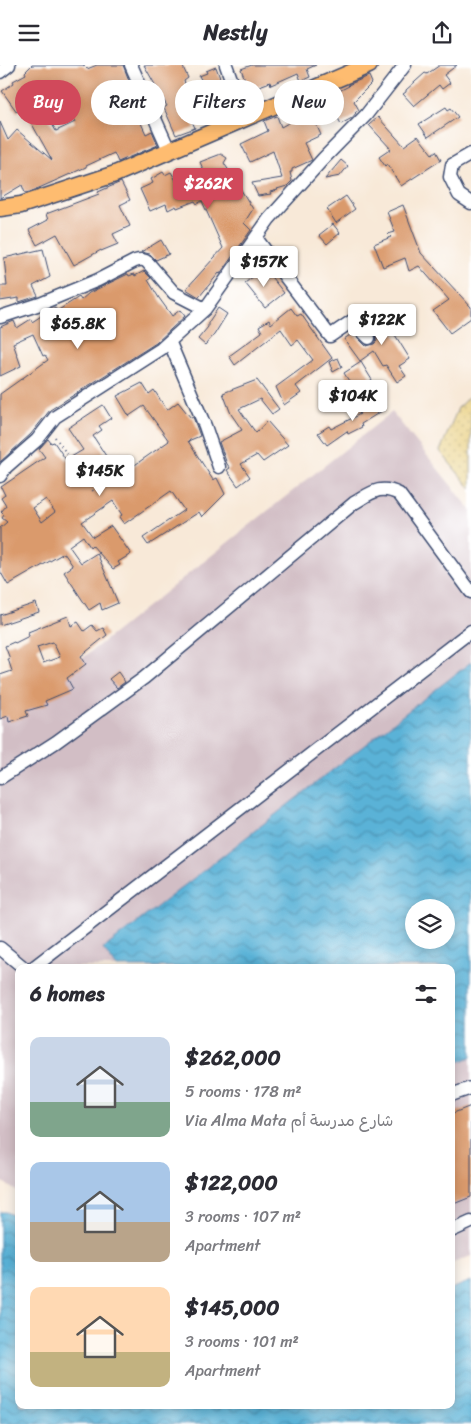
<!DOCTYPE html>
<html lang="en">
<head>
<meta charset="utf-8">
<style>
  :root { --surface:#fff; --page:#f7f7f7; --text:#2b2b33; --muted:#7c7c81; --accent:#d1495b }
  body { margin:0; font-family:Sriracha,"Playpen Sans Arabic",sans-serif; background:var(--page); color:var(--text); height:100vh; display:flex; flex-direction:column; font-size:19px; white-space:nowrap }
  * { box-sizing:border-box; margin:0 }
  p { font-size:16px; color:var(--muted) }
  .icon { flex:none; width:28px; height:28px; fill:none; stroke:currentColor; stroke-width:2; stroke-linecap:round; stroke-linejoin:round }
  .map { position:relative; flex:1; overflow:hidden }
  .sheet { position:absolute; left:15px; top:899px; width:440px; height:445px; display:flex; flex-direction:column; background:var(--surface); border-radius:10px; box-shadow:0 2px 12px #0003 }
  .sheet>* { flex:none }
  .hud { position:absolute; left:15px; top:15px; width:441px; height:45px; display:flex; gap:10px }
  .tools { position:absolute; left:405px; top:834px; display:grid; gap:10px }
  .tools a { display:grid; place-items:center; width:50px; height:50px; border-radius:50%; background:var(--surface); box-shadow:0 2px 12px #0003; font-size:25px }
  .price { position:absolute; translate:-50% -42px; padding:0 11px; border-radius:5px; background:#fff; color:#222; font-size:16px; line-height:32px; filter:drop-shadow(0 1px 2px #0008) }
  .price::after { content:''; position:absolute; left:50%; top:30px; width:15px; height:11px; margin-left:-8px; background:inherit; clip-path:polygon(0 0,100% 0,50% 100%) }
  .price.current { background:var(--accent); color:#fff }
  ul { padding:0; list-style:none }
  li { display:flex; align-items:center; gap:15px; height:125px; padding:0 15px }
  li span { display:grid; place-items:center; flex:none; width:140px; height:100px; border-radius:10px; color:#555 }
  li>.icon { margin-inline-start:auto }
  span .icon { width:60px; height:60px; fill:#fffc; stroke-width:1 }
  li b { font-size:21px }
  h2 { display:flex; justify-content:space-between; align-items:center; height:60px; padding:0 15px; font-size:21px }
  .tag { padding:0 18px; border-radius:22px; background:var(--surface); box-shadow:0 2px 12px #0003; font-size:18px; line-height:45px }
  .tag.current { background:var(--accent); color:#fff }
  header { display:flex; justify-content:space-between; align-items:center; height:65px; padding:0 15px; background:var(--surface); font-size:22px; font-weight:700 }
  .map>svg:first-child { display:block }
</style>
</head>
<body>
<header><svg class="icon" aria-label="menu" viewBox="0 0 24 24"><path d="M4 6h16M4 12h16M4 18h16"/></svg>Nestly<svg class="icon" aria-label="share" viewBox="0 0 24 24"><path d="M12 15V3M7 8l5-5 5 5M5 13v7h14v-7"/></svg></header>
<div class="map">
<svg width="471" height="1359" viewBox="0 0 471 1359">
  <defs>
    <pattern id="sand-dots" width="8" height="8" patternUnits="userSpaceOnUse" patternTransform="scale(1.25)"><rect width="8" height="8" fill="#eeda9e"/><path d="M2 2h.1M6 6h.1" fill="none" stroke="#ccbb8a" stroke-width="1.8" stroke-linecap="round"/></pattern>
    <pattern id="water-waves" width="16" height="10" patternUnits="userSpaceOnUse" patternTransform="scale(1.25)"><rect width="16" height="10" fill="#5ab2d7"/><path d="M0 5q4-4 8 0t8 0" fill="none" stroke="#4a91b2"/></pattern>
  </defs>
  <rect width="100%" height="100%" fill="#fff"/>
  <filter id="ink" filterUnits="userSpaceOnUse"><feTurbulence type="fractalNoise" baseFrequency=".02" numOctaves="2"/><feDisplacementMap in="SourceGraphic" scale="10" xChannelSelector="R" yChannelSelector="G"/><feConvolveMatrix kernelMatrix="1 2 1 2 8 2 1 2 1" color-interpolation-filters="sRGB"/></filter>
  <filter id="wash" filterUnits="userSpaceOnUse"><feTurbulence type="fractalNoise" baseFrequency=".0096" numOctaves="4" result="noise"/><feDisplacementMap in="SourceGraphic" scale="20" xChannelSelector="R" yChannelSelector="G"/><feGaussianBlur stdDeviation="1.12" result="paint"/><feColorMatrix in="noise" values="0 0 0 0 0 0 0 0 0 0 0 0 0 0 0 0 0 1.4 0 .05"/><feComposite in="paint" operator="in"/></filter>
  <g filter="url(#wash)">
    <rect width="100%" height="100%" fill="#f8e9d8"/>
    <path fill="#d2bec5" d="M392 347 471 445V597L103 884 117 902H19V1128L0 1115V625L65 607Z
      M471 992V1191L451 1199V1000Z"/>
    <path fill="url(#sand-dots)" stroke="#84847e" d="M471 329V424L440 386 458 343Z"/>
    <path fill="url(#water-waves)" stroke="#3a709a" fill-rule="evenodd" d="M471 597V992L451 1000V902H117L103 884ZM414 842H446V875H414Z
      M0 1147H6L19 1153V1340H451V1224L471 1216V1359H0Z"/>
    <g id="blocks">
      <path fill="#da9a6c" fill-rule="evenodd" d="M32 0H83L87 4 97 0H123L130 18 124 21 146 69 152 66 158 80 118 97 114 88 86 101V102L30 127 25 128 22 120 0 133V57L8 75 17 65 52 95 23 43 17 47 2 26 14 18 13 16 26 9 25 7ZM67 42 75 57 56 66 48 52Z
        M144 0H182L188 13 184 16 197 49 204 19 199 11 207 8 206 6 216 2 232 46 211 56 208 50 192 56 195 63 176 70 164 43 167 41Z
        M252 0H316L307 4 310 12 301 16 298 8 271 20 270 17 249 25 241 4Z
        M440 0H457L444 10 450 18 442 24 439 20 414 41 403 29 406 27V25L425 8 427 9Z
        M369 11 372 18 354 36 359 45 355 47 356 48 352 53 341 59 327 32 349 21 348 20Z
        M446 42 448 45 451 43 458 52 428 72 419 59Z
        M317 48 320 57 316 59 321 70 304 78 312 95 292 104V107H290L292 116 287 121 277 124 278 125 270 127 271 129 258 131 252 118 282 113 273 86 250 97 241 79 268 66 264 56 277 51 281 62 301 51 302 54Z
        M378 52 404 81 418 71 432 89 436 86 441 95 401 121 387 99 385 101 379 92 391 84 369 60Z
        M221 89 227 93 224 98 253 144 244 158 251 165 220 209 219 208 199 232 186 224 223 183 202 136 197 139 195 136 177 143 176 141 168 145 166 139 150 146 140 124 153 118 151 114 163 107 165 110 171 107 180 122 206 111 200 97Z
        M341 95 348 101 340 111 325 114Z
        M121 117 130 135 120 140 130 161 113 169 118 179 101 186V185L74 200 57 169 37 180 29 165 48 155 46 149 99 129 98 127Z
        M346 131 355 144 336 158 327 144Z
        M403 140 421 188 471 242V253L450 268 433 246 449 235 419 201 409 206 405 193 383 202 374 179 391 172 388 169 395 167 387 147Z
        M333 159 340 168 327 179 319 170Z
        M161 175 169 189 156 195 150 189 141 187Z
        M43 184 50 212 33 221 38 231 19 237V233L0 236V221H7L4 193Z
        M264 203 284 228 265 243 245 218Z
        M144 206 151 213 148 215 159 233 172 251 180 245 185 251 156 278 50 345 31 369 0 397V329L48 295 45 290 43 291 33 269 13 278 21 301 0 311V262L14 256 17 263 31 254 32 257 55 242 57 246 79 232 81 235 89 228 128 209 129 211 134 209 135 211Z
        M218 243 227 249 214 270 205 280 198 274 208 262V258Z
        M291 243 297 251 301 249 332 293 296 321 301 328 284 340 276 322 313 295 298 275 292 280 281 264 235 300 229 291 262 267 259 261 269 255 271 259Z
        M381 245 387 257 410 294 399 301 406 311 397 317 386 300 383 301 374 286 360 296 344 274 353 268 366 281 374 279 377 276V270L371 264 373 263 367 253Z
        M338 293 342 302 333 307 329 297Z
        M361 297 372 315 355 326 344 308Z
        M257 315 279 344 272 349 260 334 239 344 256 368 267 356 288 380 263 397 257 390 241 399 250 412 238 421 227 405 230 403 227 399 219 377 242 365 231 349 223 328Z
        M142 318 149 329 154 325 167 345 178 337 191 353 193 352 200 371 188 376 213 415 217 413 225 429 202 452 199 447 148 480 143 473 184 445 171 426 124 459 119 452 122 450 113 436 82 457 93 472 111 461 131 489 118 497 120 500 113 504 92 480 90 482 83 471 69 481 81 498 97 488 118 538 102 545 100 538 89 545 64 507 73 501 64 488 8 520 0 506V463L7 457 2 453 4 450 1 447 6 441 1 433 5 430 1 422 45 392 39 384 48 374 51 378 54 377 66 395 83 385 68 363 103 340 111 353 99 361 102 365 93 371 119 411 169 376 144 341 129 351 117 331ZM46 434 55 447 42 457 33 443Z
        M377 332 385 344 361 359 362 362 348 369 347 366 327 380 318 368 329 361 331 364 360 349 357 345Z
        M36 538 39 547 0 560V550Z
        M68 551 71 561 78 557 84 566 92 560 97 566 103 563 107 570 81 591 86 599 67 613 73 624 45 636 47 640 26 646 28 651 9 657 8 651 0 654V610L12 606 8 594H10L5 581 14 577 15 578 29 571 28 567ZM53 577 60 592 43 598 37 582Z
        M118 607 125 617 117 623 109 614Z
        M471 1041V1132L451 1140V1049Z"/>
    </g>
  </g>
  <g filter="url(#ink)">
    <use href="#blocks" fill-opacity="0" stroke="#3c4b70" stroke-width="1"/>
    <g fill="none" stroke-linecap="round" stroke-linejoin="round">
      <g stroke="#3c4b70" stroke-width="15">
        <path id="minor" d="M131 0 169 85
          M226 0 245 53
          M0 7 9 0
          M471 89 452 100 450 112 459 130 471 138
          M256 173 330 271 352 256 369 273
          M0 252 40 239 98 215 135 196C141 194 145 194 149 199L174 228 205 244 269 154 323 94 366 50 405 0
          M170 278 205 361 219 402
          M0 411 6 402 37 375 55 352 161 284 205 244
          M0 713 56 677 144 613 354 438C371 428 380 419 399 429L471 527
          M0 883 23 902
          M34 902 471 566
          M451 1030 471 1023
          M451 1166 471 1157"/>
      </g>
      <g stroke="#3c4b70" stroke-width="19">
        <path id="major" d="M0 143 21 140 115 109 369 0"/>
      </g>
      <path stroke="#3c4b70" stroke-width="2" stroke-dasharray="1 4" stroke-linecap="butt" d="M55 372 93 426"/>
      <use href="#minor" stroke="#fff" stroke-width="12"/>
      <use href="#major" stroke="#febc70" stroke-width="16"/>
    </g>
  </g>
</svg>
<div class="tools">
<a><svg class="icon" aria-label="layers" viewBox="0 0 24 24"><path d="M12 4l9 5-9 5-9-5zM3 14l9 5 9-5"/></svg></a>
</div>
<b class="price current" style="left:208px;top:145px">$262K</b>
<b class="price" style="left:264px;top:223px">$157K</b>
<b class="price" style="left:382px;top:281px">$122K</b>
<b class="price" style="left:78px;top:285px">$65.8K</b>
<b class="price" style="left:353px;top:357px">$104K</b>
<b class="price" style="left:100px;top:432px">$145K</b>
<div class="hud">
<a class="tag current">Buy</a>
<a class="tag">Rent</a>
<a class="tag">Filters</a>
<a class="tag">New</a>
</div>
<section class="sheet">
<h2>6 homes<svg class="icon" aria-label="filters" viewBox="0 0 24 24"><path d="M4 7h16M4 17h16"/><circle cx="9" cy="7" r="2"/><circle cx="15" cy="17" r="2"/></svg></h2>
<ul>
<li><span style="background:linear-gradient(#c9d6e8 65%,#7fa58c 0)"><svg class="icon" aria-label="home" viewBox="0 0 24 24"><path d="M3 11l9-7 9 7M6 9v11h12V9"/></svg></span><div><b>$262,000</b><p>5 rooms · 178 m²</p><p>Via Alma Mata شارع مدرسة أم</p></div></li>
<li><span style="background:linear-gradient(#a9c7e8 60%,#b9a48a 0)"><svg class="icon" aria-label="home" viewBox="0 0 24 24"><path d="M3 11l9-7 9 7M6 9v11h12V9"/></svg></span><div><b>$122,000</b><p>3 rooms · 107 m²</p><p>Apartment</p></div></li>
<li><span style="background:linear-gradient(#ffd9b3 65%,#c2b280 0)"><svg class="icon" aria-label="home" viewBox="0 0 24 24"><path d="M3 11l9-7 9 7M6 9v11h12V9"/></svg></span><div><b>$145,000</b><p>3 rooms · 101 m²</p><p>Apartment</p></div></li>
</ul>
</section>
</div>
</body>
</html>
